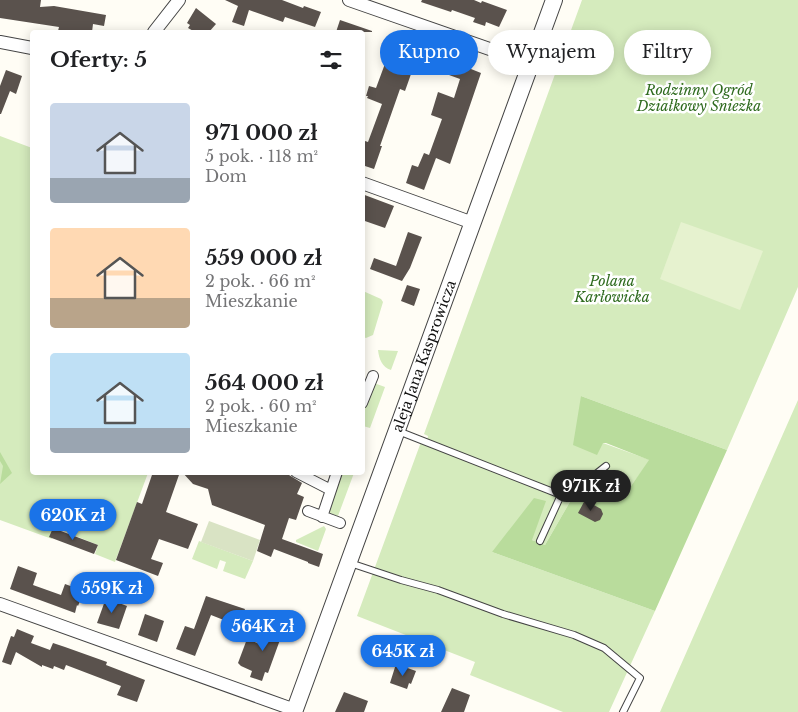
<!DOCTYPE html>
<html lang="pl">
<head>
<meta charset="utf-8">
<style>
  :root { --surface:#fff; --page:#f2f2f2; --text:#202124; --muted:#757577; --accent:#1a73e8 }
  body { margin:0; font-family:"Libre Baskerville",serif; background:var(--page); color:var(--text); height:100vh; display:flex; flex-direction:column; font-size:19px; white-space:nowrap }
  * { box-sizing:border-box; margin:0 }
  p { font-size:16px; color:var(--muted) }
  .icon { flex:none; width:28px; height:28px; fill:none; stroke:currentColor; stroke-width:2; stroke-linecap:round; stroke-linejoin:round }
  .map { position:relative; flex:1; overflow:hidden }
  .sheet { position:absolute; left:30px; top:30px; width:335px; height:445px; display:flex; flex-direction:column; background:var(--surface); border-radius:5px; box-shadow:0 2px 12px #0003 }
  .sheet>* { flex:none }
  .top-card { position:absolute; left:380px; top:30px; width:342px; height:45px; display:flex; gap:10px }
  .price { position:absolute; translate:-50% -42px; padding:0 11px; border-radius:18px; background:var(--accent); color:#fff; font-size:16px; line-height:32px; filter:drop-shadow(0 1px 2px #0008) }
  .price::after { content:''; position:absolute; left:50%; top:30px; width:15px; height:11px; margin-left:-8px; background:inherit; clip-path:polygon(0 0,100% 0,50% 100%) }
  .price.on { background:#222; color:#fff }
  ul { padding:0; list-style:none }
  li { display:flex; align-items:center; gap:15px; height:125px; padding:0 20px }
  li span { display:grid; place-items:center; flex:none; width:140px; height:100px; border-radius:5px; color:#555 }
  li>.icon { margin-inline-start:auto }
  span .icon { width:60px; height:60px; fill:#fffc; stroke-width:1 }
  li b { font-size:21px }
  h2 { display:flex; justify-content:space-between; align-items:center; height:60px; padding:0 20px; font-size:21px }
  .chip { padding:0 18px; border-radius:22px; background:var(--surface); box-shadow:0 2px 12px #0003; font-size:18px; line-height:45px }
  .chip.on { background:var(--accent); color:#fff }
  .map>svg:first-child { display:block }
</style>
</head>
<body>
<div class="map">
<svg width="798" height="712" viewBox="0 0 798 712">
  <rect width="100%" height="100%" fill="#fffdf5"/>
  <path fill="#d5ebbd" d="M582 0H798V287L727 450 581 396 603 443 650 460 631 486 613 480 571 500 545 545 532 540 492 552 655 611 609 712H563L470 675 475 662 357 616 421 442 427 441 428 436 424 434Z
    M0 136 32 148V472L148 473 115 562 95 554 98 545 56 528 52 539 0 520Z
    M363 291 381 299 383 302 373 335 366 338 363 337Z
    M378 350 398 351 391 370C382 367 379 359 378 350Z
    M374 383 385 387 370 428 363 426 362 412Z
    M798 400V712H660Z
    M342 473H354L338 516 327 512Z
    M324 526 326 529 318 551 296 542V540Z
    M199 541 253 561 245 579 223 571 226 562 220 560 217 569 192 559Z"/>
  <path fill="#b9dc9c" d="M581 396 727 450 655 611 492 552 534 498 546 501 532 540 545 545 571 500 600 481 613 480 631 486 649 460 606 443H603L597 455 573 445Z
    M0 452 12 473 0 484 3 466 0 461Z"/>
  <path fill="#d9e3c4" d="M209 521 260 540 253 561 201 542Z"/>
  <path fill="#e6f2cf" d="M681 222 763 251 740 310 660 279Z"/>
  <path fill="#5a524d" d="M0 0H41L40 7 54 6 106 15 104 26 93 24 92 32H70L58 31 59 27 0 18Z
    M225 0H282L303 8 304 6 321 12 315 27 285 17 283 22 249 10 244 26 232 22 238 6Z
    M422 0H474L481 3 482 1 507 10 499 27 486 22 485 26 473 22 475 18 452 10 451 12 421 2Z
    M196 8 216 24 209 32H195L188 28 190 25 187 23Z
    M340 20 372 31V32H336Z
    M400 54 416 60 405 91 400 89 380 146H382L374 169 362 165V140L368 142 382 104 367 98 368 96H366L369 86 376 88 386 61 396 65Z
    M448 56 463 61 462 63 467 65 466 67 481 73 450 164 436 158 424 190 406 183 412 165 418 167 424 153 429 155 442 119 431 115 438 92 454 98 460 79 449 75 451 70 444 67Z
    M6 70 22 76 16 94 10 91 1 114H0V86Z
    M362 194 394 206 385 228 362 220Z
    M408 232 422 237 410 268 402 281 370 269 374 258 396 266Z
    M407 285 420 289 414 306 401 301Z
    M153 472H180L166 512 198 524 188 549 159 539 151 559 163 563 158 576 116 560 137 502 142 504Z
    M182 472H281L289 475 302 483 297 494 304 497 296 520 289 518 282 539 323 554 319 567 308 563V562L274 549 271 557 257 551 265 525 212 505 208 489 193 484Z
    M585 500 601 509 603 514 600 520 595 522 578 513Z
    M53 528 98 545 94 554 49 537Z
    M18 566 37 573 33 585 61 595 65 584 84 591 78 606 77 605 75 613 10 589Z
    M206 596 245 609 239 626 211 615 195 656 176 649 185 626 194 629Z
    M106 598 127 606 119 629 97 623Z
    M145 614 164 621 157 642 138 635Z
    M275 620 290 626 285 639 281 637 268 673 265 672 262 681 250 677 252 671 241 666 238 663 247 639 265 646Z
    M17 629 34 636 31 643 50 650 53 643 65 647 107 662 106 665 145 680 137 702 117 695 121 686 66 665 64 670 54 666 53 669 42 665V667L16 652 11 665 2 662 11 636 14 637Z
    M396 664 416 671 411 684 409 683 407 689 390 683Z
    M452 688 470 695 464 712H441Z
    M344 692 368 701 364 712H335Z"/>
  <g fill="none" stroke-linecap="round" stroke-linejoin="round">
    <g stroke="#444" stroke-width="8">
      <path id="service" d="M398 431 561 495 540 541
        M561 495 568 496 606 466
        M350 563 401 580 438 590 503 614 574 635 604 648 640 678 623 712"/>
    </g>
    <g stroke="#444" stroke-width="12">
      <path id="pedestrian" d="M362 403 373 376
        M296 472 331 490
        M308 511 340 523
        M322 517 337 472"/>
    </g>
    <g stroke="#444" stroke-width="14">
      <path id="minor" d="M349 0 530 63
        M154 32 179 0
        M0 42 32 48
        M362 183 473 223
        M0 604 295 710"/>
    </g>
    <g stroke="#444" stroke-width="18">
      <g id="tertiary">
        <path id="s1" d="M294 712 554 0"/>
      </g>
    </g>
    <use href="#service" stroke="#fff" stroke-width="6"/>
    <use href="#pedestrian" stroke="#fff" stroke-width="10"/>
    <use href="#minor" stroke="#fff" stroke-width="12"/>
    <use href="#tertiary" stroke="#fff" stroke-width="16"/>
  </g>
  <g text-anchor="middle" dominant-baseline="central" stroke-width="5" stroke-linejoin="round" paint-order="stroke">
    <g font-size="14" font-style="italic" fill="#2f6b1f" stroke="#fff">
      <text x="699" y="90">Rodzinny Ogród<tspan x="699" dy="16">Działkowy Śnieżka</tspan></text>
      <text x="612" y="281">Polana<tspan x="612" dy="16">Karłowicka</tspan></text>
    </g>
    <g font-size="14" fill="#111" stroke="#fff">
      <text stroke="none"><textPath href="#s1" startOffset="379">aleja Jana Kasprowicza</textPath></text>
    </g>
  </g>
</svg>
<b class="price on" style="left:591px;top:512px">971K zł</b>
<b class="price" style="left:73px;top:541px">620K zł</b>
<b class="price" style="left:112px;top:614px">559K zł</b>
<b class="price" style="left:263px;top:652px">564K zł</b>
<b class="price" style="left:403px;top:677px">645K zł</b>
<div class="top-card">
<a class="chip on">Kupno</a>
<a class="chip">Wynajem</a>
<a class="chip">Filtry</a>
</div>
<section class="sheet">
<h2>Oferty: 5<svg class="icon" aria-label="filters" viewBox="0 0 24 24"><path d="M4 7h16M4 17h16"/><circle cx="9" cy="7" r="2"/><circle cx="15" cy="17" r="2"/></svg></h2>
<ul>
<li><span style="background:linear-gradient(#c9d6e8 75%,#9aa5b1 0)"><svg class="icon" aria-label="home" viewBox="0 0 24 24"><path d="M3 11l9-7 9 7M6 9v11h12V9"/></svg></span><div><b>971 000 zł</b><p>5 pok. · 118 m²</p><p>Dom</p></div></li>
<li><span style="background:linear-gradient(#ffd9b3 70%,#b9a48a 0)"><svg class="icon" aria-label="home" viewBox="0 0 24 24"><path d="M3 11l9-7 9 7M6 9v11h12V9"/></svg></span><div><b>559 000 zł</b><p>2 pok. · 66 m²</p><p>Mieszkanie</p></div></li>
<li><span style="background:linear-gradient(#bfe0f5 75%,#9aa5b1 0)"><svg class="icon" aria-label="home" viewBox="0 0 24 24"><path d="M3 11l9-7 9 7M6 9v11h12V9"/></svg></span><div><b>564 000 zł</b><p>2 pok. · 60 m²</p><p>Mieszkanie</p></div></li>
</ul>
</section>
</div>
</body>
</html>
